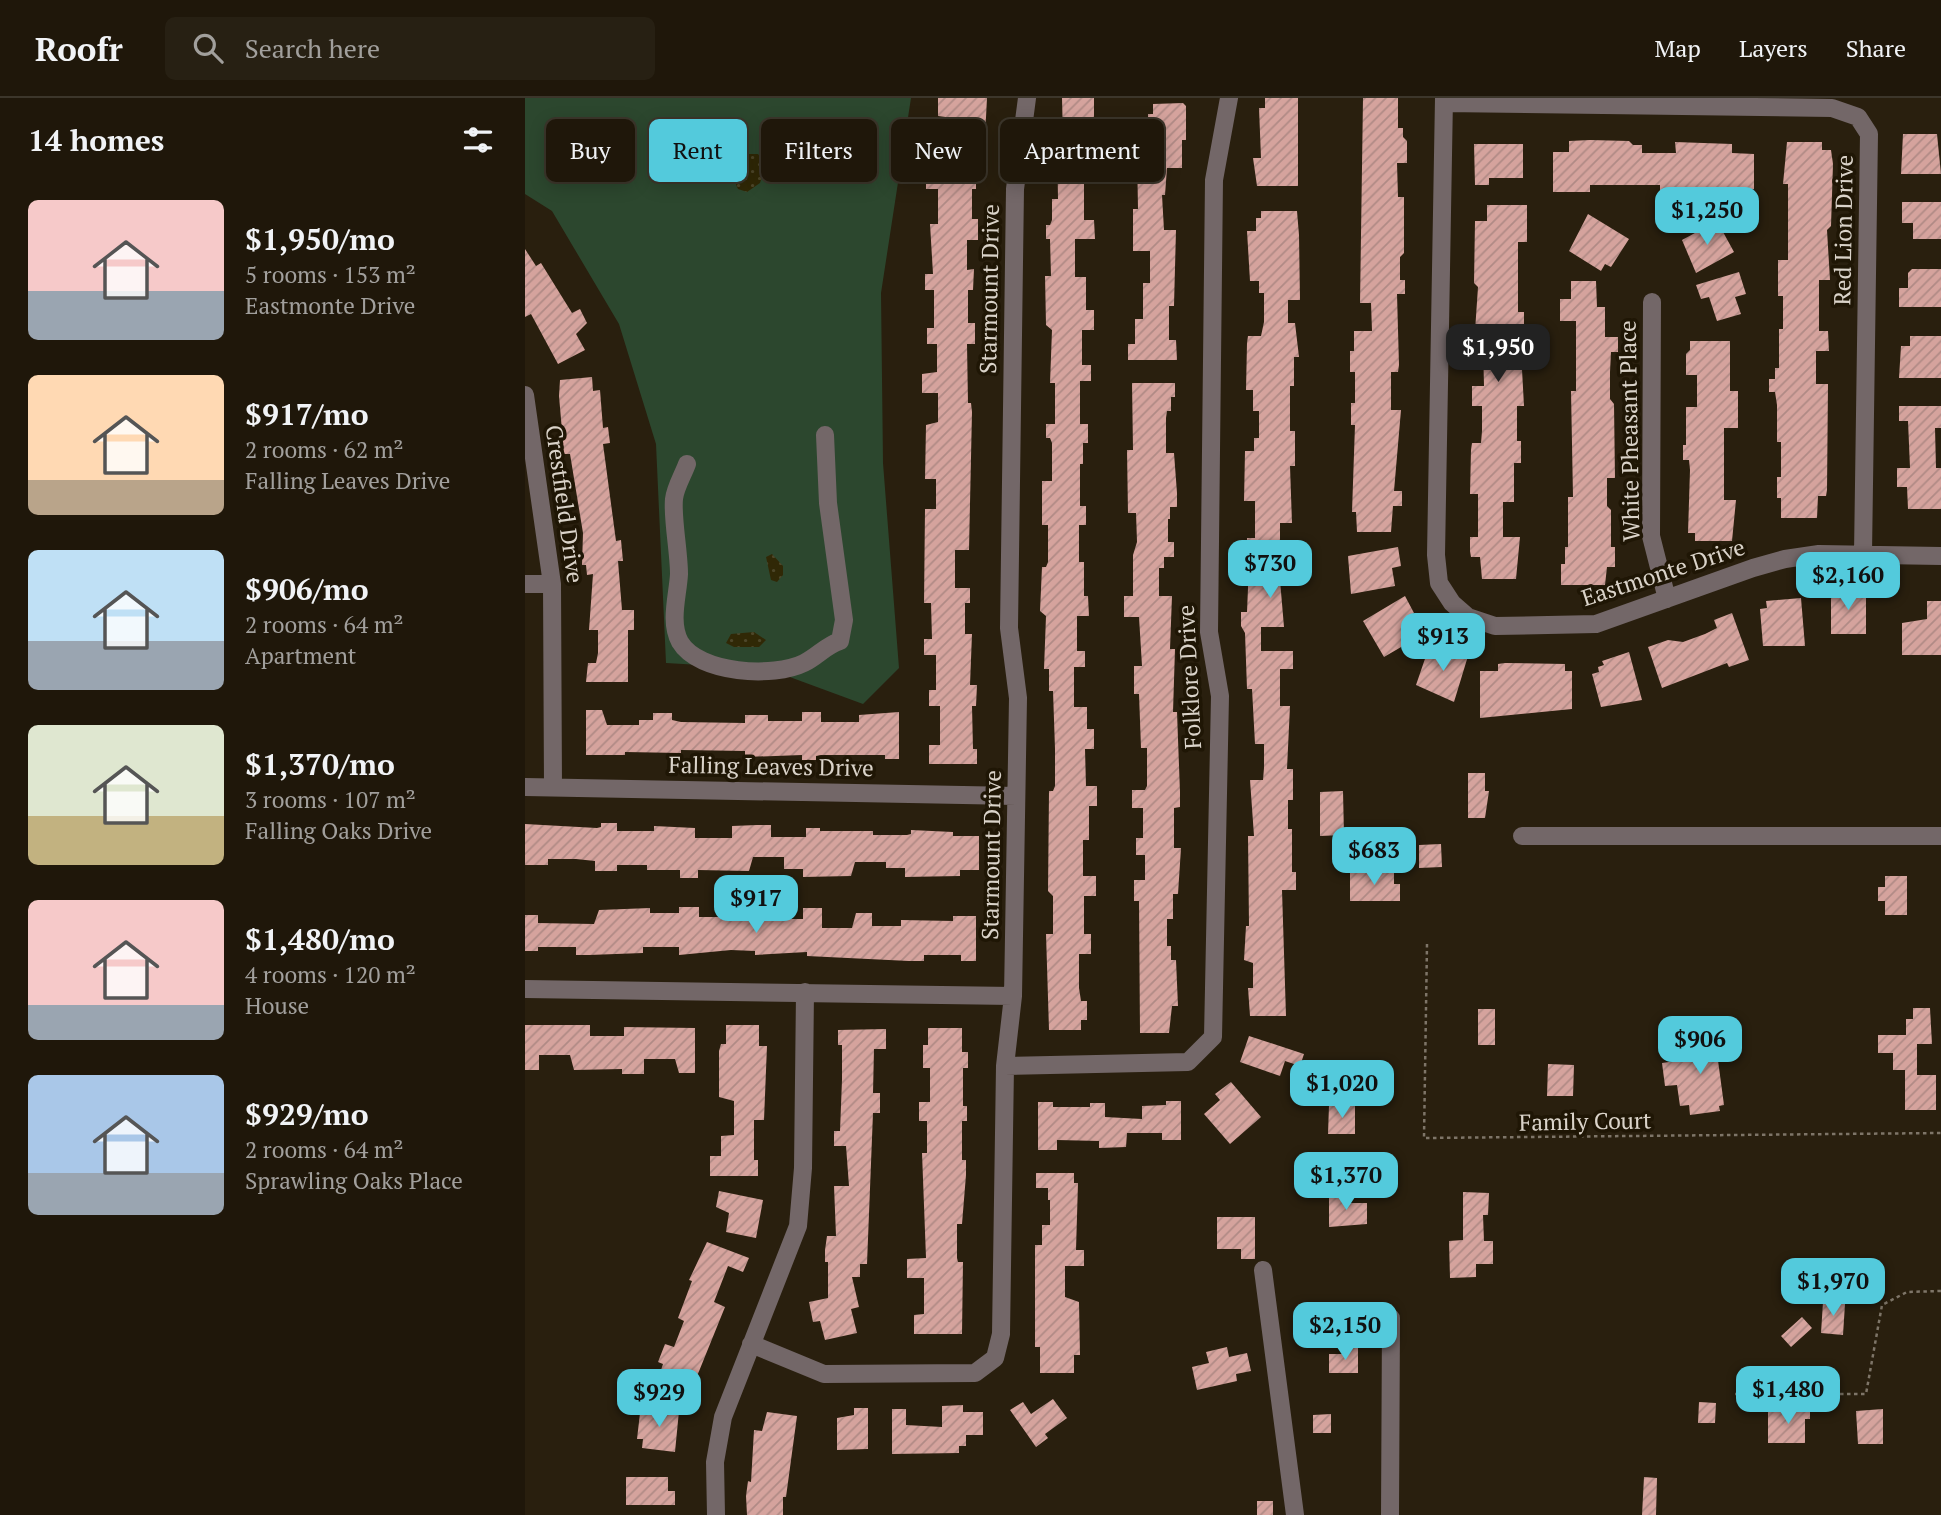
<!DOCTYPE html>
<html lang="en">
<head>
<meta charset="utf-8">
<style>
  :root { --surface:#1f170a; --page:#272013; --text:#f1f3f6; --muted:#a19f9c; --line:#3c362b; --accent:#53cadc }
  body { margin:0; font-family:"PT Serif",serif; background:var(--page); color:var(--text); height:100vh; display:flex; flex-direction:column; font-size:26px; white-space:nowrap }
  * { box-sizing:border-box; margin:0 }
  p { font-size:23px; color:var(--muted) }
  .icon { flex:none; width:38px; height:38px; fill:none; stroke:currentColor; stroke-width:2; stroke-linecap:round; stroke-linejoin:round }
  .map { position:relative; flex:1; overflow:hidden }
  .details { display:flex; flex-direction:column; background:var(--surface); width:525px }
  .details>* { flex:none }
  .top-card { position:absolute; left:21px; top:21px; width:665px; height:63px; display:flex; gap:14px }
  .price { position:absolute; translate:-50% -60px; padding:0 16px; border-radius:14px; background:var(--accent); color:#111; font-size:23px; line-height:46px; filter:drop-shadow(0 2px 4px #0008) }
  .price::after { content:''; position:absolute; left:50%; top:42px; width:21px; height:16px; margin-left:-10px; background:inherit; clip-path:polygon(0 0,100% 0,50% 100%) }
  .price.active { background:#222; color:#fff }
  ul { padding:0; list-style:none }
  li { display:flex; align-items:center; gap:21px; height:175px; padding:0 28px }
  li span { display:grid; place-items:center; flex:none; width:196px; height:140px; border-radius:10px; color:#555 }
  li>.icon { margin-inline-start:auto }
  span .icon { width:84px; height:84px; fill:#fffc; stroke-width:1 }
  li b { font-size:30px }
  h2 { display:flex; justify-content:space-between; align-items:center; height:84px; padding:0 28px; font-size:30px }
  .chip { padding:0 24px; border-radius:10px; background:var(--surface); box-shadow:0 4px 18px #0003,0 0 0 2px var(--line); font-size:24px; line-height:63px }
  .chip.active { background:var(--accent); color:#111 }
  header { display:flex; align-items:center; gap:42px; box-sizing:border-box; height:98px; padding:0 35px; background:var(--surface); border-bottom:2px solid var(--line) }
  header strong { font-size:33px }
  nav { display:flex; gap:38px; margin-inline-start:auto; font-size:24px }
  .search { width:490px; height:63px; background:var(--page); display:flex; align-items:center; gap:18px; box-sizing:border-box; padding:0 24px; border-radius:10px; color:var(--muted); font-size:26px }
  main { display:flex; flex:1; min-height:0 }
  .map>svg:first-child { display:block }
</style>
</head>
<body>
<header>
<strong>Roofr</strong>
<div class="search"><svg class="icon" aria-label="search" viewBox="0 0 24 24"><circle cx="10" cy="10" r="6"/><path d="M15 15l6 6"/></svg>Search here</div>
<nav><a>Map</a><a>Layers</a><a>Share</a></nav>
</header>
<main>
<section class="details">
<h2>14 homes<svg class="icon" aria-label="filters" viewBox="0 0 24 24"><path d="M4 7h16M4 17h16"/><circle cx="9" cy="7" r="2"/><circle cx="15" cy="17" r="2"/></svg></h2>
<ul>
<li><span style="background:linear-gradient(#f6c9c9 65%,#9aa5b1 0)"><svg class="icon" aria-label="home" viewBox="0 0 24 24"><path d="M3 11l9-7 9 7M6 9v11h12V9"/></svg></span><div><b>$1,950/mo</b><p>5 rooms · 153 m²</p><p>Eastmonte Drive</p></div></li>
<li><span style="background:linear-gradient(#ffd9b3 75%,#b9a48a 0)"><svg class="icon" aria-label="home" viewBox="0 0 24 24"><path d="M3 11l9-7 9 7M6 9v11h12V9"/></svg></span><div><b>$917/mo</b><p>2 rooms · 62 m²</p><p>Falling Leaves Drive</p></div></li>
<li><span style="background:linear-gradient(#bfe0f5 65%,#9aa5b1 0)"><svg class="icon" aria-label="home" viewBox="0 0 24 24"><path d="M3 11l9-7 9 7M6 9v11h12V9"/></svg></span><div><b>$906/mo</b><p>2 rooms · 64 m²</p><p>Apartment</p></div></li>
<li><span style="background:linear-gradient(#dfe7d0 65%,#c2b280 0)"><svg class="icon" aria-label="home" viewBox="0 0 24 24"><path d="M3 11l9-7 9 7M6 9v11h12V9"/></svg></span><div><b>$1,370/mo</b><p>3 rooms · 107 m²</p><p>Falling Oaks Drive</p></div></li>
<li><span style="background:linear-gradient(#f6c9c9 75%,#9aa5b1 0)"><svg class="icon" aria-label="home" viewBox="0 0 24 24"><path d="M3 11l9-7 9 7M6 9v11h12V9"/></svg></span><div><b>$1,480/mo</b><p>4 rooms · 120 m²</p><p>House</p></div></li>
<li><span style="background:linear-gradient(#a9c7e8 70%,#9aa5b1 0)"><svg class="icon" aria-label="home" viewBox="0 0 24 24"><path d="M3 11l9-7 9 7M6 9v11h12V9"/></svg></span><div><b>$929/mo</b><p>2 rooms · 64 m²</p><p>Sprawling Oaks Place</p></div></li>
</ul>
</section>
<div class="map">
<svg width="1416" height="1417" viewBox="0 0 1416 1417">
  <defs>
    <pattern id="sand-dots" width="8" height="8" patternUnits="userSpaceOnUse" patternTransform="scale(1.75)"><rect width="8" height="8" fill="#302806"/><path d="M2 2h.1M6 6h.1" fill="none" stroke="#4d4629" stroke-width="1.8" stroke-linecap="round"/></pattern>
    <pattern id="building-hatch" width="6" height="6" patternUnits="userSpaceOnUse" patternTransform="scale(1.75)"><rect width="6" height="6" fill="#d5a39d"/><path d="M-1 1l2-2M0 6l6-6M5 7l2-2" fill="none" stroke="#b08a85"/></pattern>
  </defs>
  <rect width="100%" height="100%" fill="#291f0e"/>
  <path fill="#2c472e" d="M0 0H386L356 195 358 365 374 570 338 606 243 571 141 565 131 346 94 226 27 113 0 96Z"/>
  <path fill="url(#sand-dots)" d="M222 56H233L241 67 235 85 222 94 213 91C206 78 213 66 222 56Z
    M247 456 258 468V477L252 484 246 482 241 459Z
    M229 534 241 542 234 549H209L201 545 206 536Z"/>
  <path fill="url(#building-hatch)" d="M413 0H462L460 39H451V91H447V121H453V142H442V172L449 171 448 192H443V225H450V246H442L443 305H446L447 314 444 452H430V490H445V505H440V536H447L445 587H452L451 608H447L448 651H452V666H404V647H415V608H404V592H411V557H399V541H407L406 505H399L400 411H411V381H400L401 327 413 324V295H397V276L412 274V246H402V230H409V192H400V176H408L405 126H413V91H401V73H414V49H428V20L413 18Z
    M537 0H569V41H573V81H559V122H569L570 141H550V179H561V212H569V232H557V267H566V283H555V326H563V345H558V366H555V408H561V427H554V464H559V498H563L564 518H552V553H560V569H549V609H562V631H569V651H560L561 688H572V708H564V742H558V778H571V798H559V836H566V856H554V890L556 903H562V922H556V932H524L521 836H528V798L523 793 524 693H528L530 688V651L528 593H524V571H519L521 518 515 513 517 469H521L523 464V427H517V383H527V345L525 340H521V326H530V285H525L527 232 521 227 520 178H526L525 141H521V127H525L527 122V101H533L532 41H538Z
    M740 0H773V88H732L728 60H736L734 10H740Z
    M838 0H873V30H878V39L882 43V65H872L873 99H879V155L875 159V182H880V196H872L874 267 873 274H866V312H876L869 393H877V408H868L866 434H832L831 414H827L830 327H826V305H830V274H825V253H829V233H847L846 205H835Z
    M658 5 661 8V42H657V70H642L640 97H637L639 132H651L649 208H644V242H651L652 262H603V246H610V221H618V185H625V153H608V111H613L612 55H623V16H628V6Z
    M1378 36H1412L1416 76H1376Z
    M1065 42 1104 43 1108 47H1117V55H1151L1150 44 1207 46V55L1229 56V91H1209V95L1135 96V87H1065V94H1028V54H1044V43Z
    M1262 44H1297V52H1306L1308 66 1306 128 1302 132 1305 182H1294V233H1303L1304 253H1291V286H1303L1302 392 1301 398H1293L1292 420H1256V400H1252V379H1256V344H1252V307L1250 294H1244V281H1250V270H1254V231H1258V198H1253V162H1263V86H1258Z
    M949 46H998V80H964V87H950Z
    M1377 104H1416V141H1388V125H1377Z
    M962 107H1002V144H993V214H999V235H995L999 308H992V343H996V365H989V404H978V439H995L991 481H957L955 459H946L945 453V439H953V396H945L946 352 947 345H956L957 333V308H947V288H959L958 247H951L950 233 953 189 949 185 950 123H962Z
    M736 113H772L774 137 775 202H763V225H770L774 259H769V288H765V333H770V368H765L767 425H755V450H761V471H755V482L759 529H736V553H768V571H755V608H765L762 671H768V702H763V731H767V774H771V792H757L761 918H725L723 890H728V865L719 862 721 828H724L723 738H729L725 682H738L739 670V646H730L727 591H722L720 535 716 528V514H722L723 490V466H719V454H722V440H730V403H719L720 353H729V340H734V313H728V292H721L722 245 723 238H736L739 224V195H734V183H725L722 133H731V120H736Z
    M1063 116 1104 141 1086 169 1080 166 1076 173 1044 153Z
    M1192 123 1209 154 1171 175 1157 142Z
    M0 151 11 168 16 165 47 215 55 211 62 225 51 236 60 252 33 266 6 216 0 219Z
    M1387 171H1416V209H1374V190H1383V175Z
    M1214 174 1221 196 1210 199 1216 216 1192 223 1184 199 1176 201 1171 187Z
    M1046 183H1071L1072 209H1080V239H1093V254H1086L1085 274V301L1089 306 1090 380H1082V408L1086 412V449H1090V469H1082L1080 487H1036V466H1040V449H1043V399H1048L1046 293H1051V223H1035V201H1046Z
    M1385 238H1416V280H1374L1376 248H1385Z
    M1165 243H1205V293H1213V330H1199V402H1211L1207 443H1170V435H1163L1165 372 1164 362H1158V347H1161V309H1172V277H1161V256L1165 252Z
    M67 279 68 293 75 292 78 330 83 329 85 345 78 346 91 443 96 442 98 463H93L97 512H109V532H103V584H61L63 565H71L73 555V532H64L68 476 62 477 61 467H57L58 435 45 356H39L34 298 35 282Z
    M607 285H650V299H646V313H642L641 320V355H649L652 395V409H645V421H643V444H649V459H639V470H634V498H647L645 551H650L648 614H652L655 694V709L649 710V750H656L653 796H648V821H642V848H646V862H651L653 908H647L644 935H615L614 803H609V782H620V757H611V740H618V710H607V692H620L622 688V650H616L614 596H609V568H617L614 519H599V498H608V457L612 444 611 415H603L602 352H608Z
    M1374 308H1416V330H1410L1411 370H1416V411H1383L1382 389H1372V370H1385L1383 323H1374Z
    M873 449 876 468 867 470 870 488 826 496 823 458Z
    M1306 492H1328L1341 496V536H1306Z
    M880 498 889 515 883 519 895 538 859 559 838 523Z
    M1276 500 1280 548H1238L1235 511 1242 510 1241 503Z
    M1402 503H1416V557H1377V525L1402 521Z
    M1207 515 1224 562 1204 569 1202 565 1137 590 1123 549 1143 542 1158 544 1180 536 1192 530 1189 522Z
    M913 548 943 558 929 604 891 587 903 552 908 561Z
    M1104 554 1117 602 1076 609 1067 576 1074 574 1073 569 1079 567 1077 563Z
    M980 565 1040 566V573H1047V611L955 620V573H973V566Z
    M61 612H77L82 627H114V622H128V615H147V622L156 624 220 625V617H243V623H277V614H296V624H334V617L374 614V661H360V657H296L291 658V662H277V657L220 659V653L156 652V655L100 654V657H61Z
    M943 675H960V693H964L960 720H943Z
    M818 693 819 737 795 738V694Z
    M76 725H92V733H129V728L170 730V740H207V728L232 727H246V739H281V730H295V733H348V737H382L386 736V732L428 734V738H454V772H435V778L380 779V770H361V764H330L326 778 278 779V771H259V759H228L224 773 173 772V780H155V772H122V767H92V773H70V763L51 761H23V767H0V726L72 730 76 729Z
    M916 746 917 769 894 770V747Z
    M825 775H869V786H875V803H825Z
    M1360 778H1382V817H1360V803H1353V789H1360Z
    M154 809H174V819H227V811H243V821H278V810H297V830H327L331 815H347V828H376V822L428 823V818H451V863H436V857H399V863H384L282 858V854L230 857V853L206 852 154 857V849H118V855L64 857H51V849H13V853H0V817H13V825L69 826 74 812 125 810V815H154Z
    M1388 910H1405L1407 946H1392V977H1411V1012H1380V972H1368V955H1353V937H1381V921H1388Z
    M953 911H970V947H953Z
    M0 927H65V938H99V929L170 930V975H154L150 961H119V976H97V971L49 972 45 957H14V972H0Z
    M201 927H234V948H242L239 1022H229V1062H233V1078H185V1058H196V1038L209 1037V1003L194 999V953L196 946H201Z
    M403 930H437V954H443V970H438V1008H442V1023H437V1062H441V1077L437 1126H432V1160L433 1164H438L437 1236H389V1217L399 1216V1180H382V1161L401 1160 397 1055H402V1023H394V1004H405V970H398V947H403Z
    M361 931V951H349L348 995H355V1015H348L342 1166H335V1179H327L334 1209 326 1211 332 1235 300 1242 295 1223 288 1224 284 1204 303 1200V1164H300V1152L302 1138H311L309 1088H324L321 1048H309V1033H315L317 982V947H313V932Z
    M1203 934 1206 954 1192 955 1199 1007 1194 1008 1195 1013 1165 1017 1164 1007 1155 1008 1152 987 1140 988 1137 965 1177 959 1174 937Z
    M724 938 779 956 775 968 760 963 755 978 715 964Z
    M822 965H840V972H845V984H840V991H822Z
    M1023 966 1049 967 1048 998H1022Z
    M706 984 736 1019 705 1046 679 1016 695 1002 690 996Z
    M641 1003H656V1042H637V1035H602L601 1049 574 1050V1043L532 1042V1052H513V1004H528V1009H565V1005H580V1019L617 1021V1008L641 1007Z
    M804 1007 830 1008V1036H803Z
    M511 1075H549V1085H553L551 1152H559V1168H540V1199L554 1204 555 1257H549V1275H515V1249H510V1147H517V1127H525V1102H523V1090H511Z
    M194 1093 238 1102 231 1140 201 1134 204 1115 191 1109Z
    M938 1094 964 1095 963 1117H958L959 1143H968V1166H951V1179L925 1180 924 1143 938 1142Z
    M804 1095H818V1105H842V1126L804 1129Z
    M692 1119H730V1161H716V1151H692Z
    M182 1144 224 1160 218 1174 203 1168 189 1204 200 1209 164 1298 131 1287 138 1266 133 1264 140 1246 149 1249 159 1223 153 1220 167 1183 164 1182Z
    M1298 1204 1320 1206 1318 1237 1296 1235Z
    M1277 1219 1287 1230 1266 1249 1256 1238Z
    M702 1249 704 1259 722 1255 726 1273 711 1276 712 1283 672 1292 667 1269 684 1265 681 1254Z
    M820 1249H833V1275H804V1256H820Z
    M528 1301 542 1320 520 1336 523 1340 511 1349 485 1312 498 1304 506 1316Z
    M1174 1304 1191 1305 1190 1325H1173Z
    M438 1307V1314H458V1337H441V1348H434V1355L367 1356V1311H381V1327L417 1329V1308Z
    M1273 1307H1285V1321H1280V1345H1243V1314L1273 1313Z
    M122 1308 154 1313 150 1354 117 1350 118 1341H112L115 1315 121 1316Z
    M329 1310H343V1351L312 1352V1320L329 1317Z
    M1358 1311V1346H1333L1331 1313Z
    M242 1314 272 1318 261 1399H258V1417H222L221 1398 223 1383 226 1384 229 1332 237 1333Z
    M806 1316V1335H788V1317Z
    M101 1379H143V1393H150V1407H101Z
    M1119 1379 1132 1380 1131 1417H1117Z
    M732 1403H748V1417H732Z"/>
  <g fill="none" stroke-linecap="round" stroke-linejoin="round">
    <path stroke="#7e7568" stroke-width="2.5" stroke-dasharray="3.5 3.5" stroke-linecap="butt" d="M902 846 899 1040 1416 1035
      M1210 1296H1341L1357 1207 1382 1194 1416 1193"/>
    <path stroke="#736768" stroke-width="18" d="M919 0 911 457 914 485 927 505 943 519 970 528 1071 526 1228 470 1260 461 1294 456 1416 458
      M919 5 1307 10 1333 19 1344 36 1338 456
      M1127 204 1126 438 1142 501
      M0 297 27 486 28 689
      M162 366C158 377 150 390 149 401 147 419 154 454 154 476 153 497 144 524 155 544 174 576 249 580 279 565 293 558 300 548 315 543L319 522 303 405 300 337
      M0 486H27
      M0 689 491 698
      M997 738H1416
      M0 891 488 898
      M480 968 663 964 688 939 695 598 684 534 689 82 704 0
      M738 1172 770 1417
      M226 1246 299 1276 450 1275 470 1260 476 1236 480 968 488 898 493 600 484 530 490 91 502 0
      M191 1417 190 1364 198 1319 273 1128 278 1070 280 894
      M865 1417 866 1220"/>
  </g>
  <g text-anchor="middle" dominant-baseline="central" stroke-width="7" stroke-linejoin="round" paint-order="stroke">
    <g font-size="23" fill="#dad3c9" stroke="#1f1605">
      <text transform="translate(1318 132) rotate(-89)">Red Lion Drive</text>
      <text transform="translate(464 191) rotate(-89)">Starmount Drive</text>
      <text transform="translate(1104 333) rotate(-91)">White Pheasant Place</text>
      <text transform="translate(40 406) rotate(82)">Crestfield Drive</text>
      <text transform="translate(1138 474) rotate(-18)">Eastmonte Drive</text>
      <text transform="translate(664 579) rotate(-93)">Folklore Drive</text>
      <text transform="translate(246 668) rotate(1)">Falling Leaves Drive</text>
      <text transform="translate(466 757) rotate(-89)">Starmount Drive</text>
      <text transform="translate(1060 1023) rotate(-1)">Family Court</text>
    </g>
  </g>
</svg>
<b class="price" style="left:1182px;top:149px">$1,250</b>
<b class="price active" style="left:973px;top:286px">$1,950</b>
<b class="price" style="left:745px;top:502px">$730</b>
<b class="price" style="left:1323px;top:514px">$2,160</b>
<b class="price" style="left:918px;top:575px">$913</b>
<b class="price" style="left:849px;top:789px">$683</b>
<b class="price" style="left:231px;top:837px">$917</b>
<b class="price" style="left:1175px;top:978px">$906</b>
<b class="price" style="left:817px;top:1022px">$1,020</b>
<b class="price" style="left:821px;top:1114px">$1,370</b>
<b class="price" style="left:1308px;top:1220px">$1,970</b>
<b class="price" style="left:820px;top:1264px">$2,150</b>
<b class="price" style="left:1263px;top:1328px">$1,480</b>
<b class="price" style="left:134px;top:1331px">$929</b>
<div class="top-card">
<a class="chip">Buy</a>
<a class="chip active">Rent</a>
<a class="chip">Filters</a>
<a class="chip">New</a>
<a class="chip">Apartment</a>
</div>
</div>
</main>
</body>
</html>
